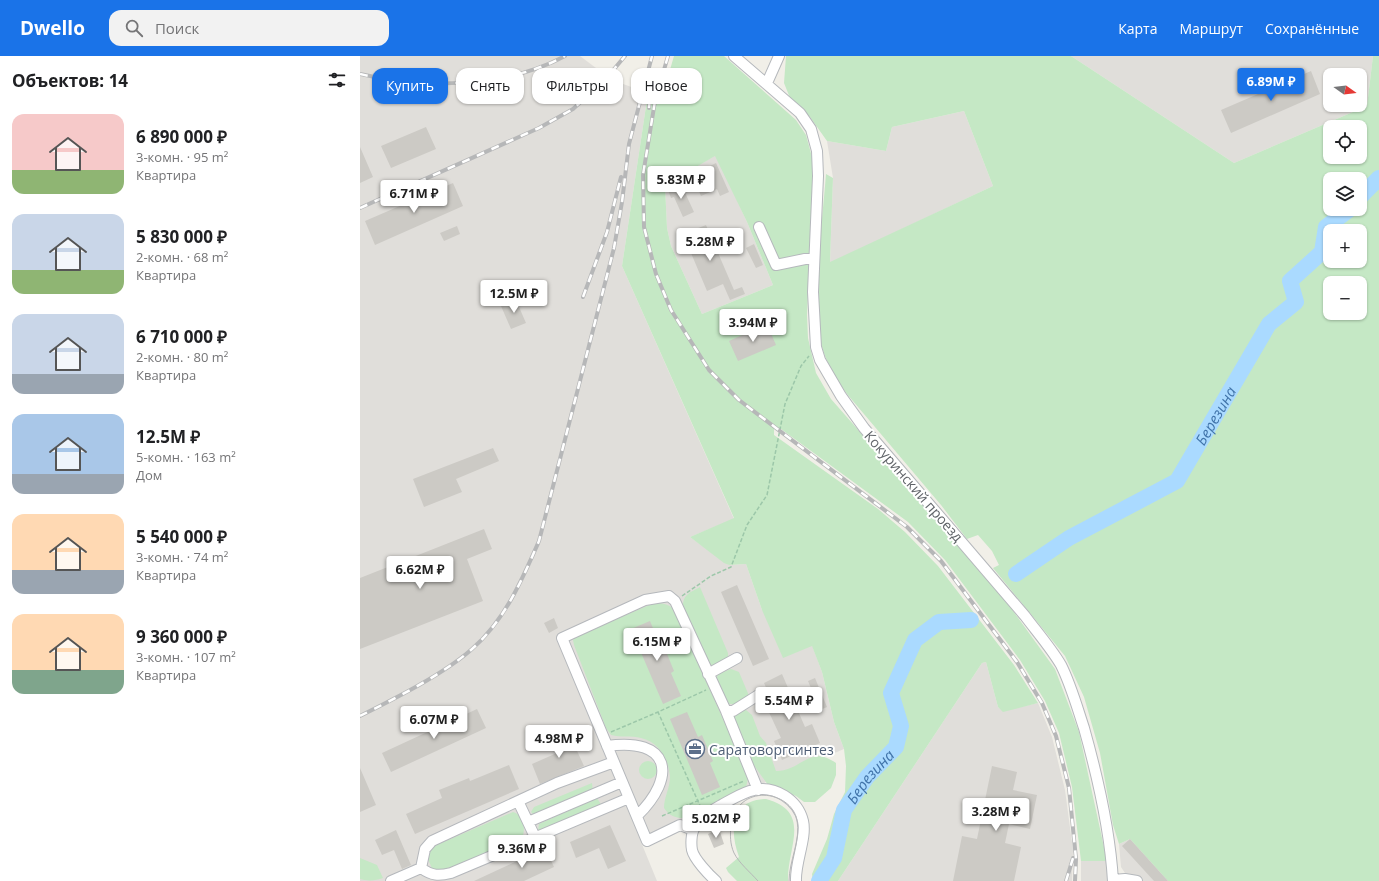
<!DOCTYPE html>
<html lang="ru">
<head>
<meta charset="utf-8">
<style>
  :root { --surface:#fff; --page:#f2f2f2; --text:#202124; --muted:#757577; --accent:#1a73e8 }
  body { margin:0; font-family:"Open Sans",sans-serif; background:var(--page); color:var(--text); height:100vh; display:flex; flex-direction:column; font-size:15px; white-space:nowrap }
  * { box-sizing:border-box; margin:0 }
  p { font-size:13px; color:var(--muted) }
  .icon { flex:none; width:22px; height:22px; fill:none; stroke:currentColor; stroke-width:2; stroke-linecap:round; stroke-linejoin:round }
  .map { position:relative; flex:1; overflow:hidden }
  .panel { display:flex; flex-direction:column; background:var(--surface); width:360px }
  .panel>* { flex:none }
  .hud { position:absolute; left:12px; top:12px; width:380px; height:36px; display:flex; gap:8px }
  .needle { width:26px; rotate:104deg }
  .tools { position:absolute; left:963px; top:12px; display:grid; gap:8px }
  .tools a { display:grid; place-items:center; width:44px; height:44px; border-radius:8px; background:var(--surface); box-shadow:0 1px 3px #0004; font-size:20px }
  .price { position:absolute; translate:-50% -34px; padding:0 9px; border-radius:4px; background:#fff; color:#222; font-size:13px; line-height:26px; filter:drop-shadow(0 1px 2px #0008) }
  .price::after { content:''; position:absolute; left:50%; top:24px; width:12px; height:9px; margin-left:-6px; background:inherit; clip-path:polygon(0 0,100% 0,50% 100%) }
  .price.on { background:var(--accent); color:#fff }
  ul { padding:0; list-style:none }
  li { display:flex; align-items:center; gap:12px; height:100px; padding:0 12px }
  li span { display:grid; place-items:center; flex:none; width:112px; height:80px; border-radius:12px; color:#555 }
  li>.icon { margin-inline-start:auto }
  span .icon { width:48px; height:48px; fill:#fffc; stroke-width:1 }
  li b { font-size:17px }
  h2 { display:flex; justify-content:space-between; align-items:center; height:48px; padding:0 12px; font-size:17px }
  .tag { padding:0 14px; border-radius:12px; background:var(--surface); box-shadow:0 1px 3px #0004; font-size:14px; line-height:36px }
  .tag.on { background:var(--accent); color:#fff }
  header { display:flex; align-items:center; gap:24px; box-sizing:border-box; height:56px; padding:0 20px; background:var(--accent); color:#fff }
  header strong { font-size:19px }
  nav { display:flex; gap:22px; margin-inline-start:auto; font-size:14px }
  .search { width:280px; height:36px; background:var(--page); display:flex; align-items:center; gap:10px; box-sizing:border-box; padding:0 14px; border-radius:12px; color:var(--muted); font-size:15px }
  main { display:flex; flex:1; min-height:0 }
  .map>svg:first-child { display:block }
</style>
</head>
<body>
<header>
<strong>Dwello</strong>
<div class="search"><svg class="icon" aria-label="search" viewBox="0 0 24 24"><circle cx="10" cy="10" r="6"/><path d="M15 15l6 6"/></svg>Поиск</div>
<nav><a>Карта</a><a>Маршрут</a><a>Сохранённые</a></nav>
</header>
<main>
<section class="panel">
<h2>Объектов: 14<svg class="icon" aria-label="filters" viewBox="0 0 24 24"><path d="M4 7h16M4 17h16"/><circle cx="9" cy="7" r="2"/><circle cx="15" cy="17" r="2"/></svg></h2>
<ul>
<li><span style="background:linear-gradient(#f6c9c9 70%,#8fb573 0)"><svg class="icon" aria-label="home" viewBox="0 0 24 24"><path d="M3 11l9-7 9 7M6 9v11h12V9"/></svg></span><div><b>6 890 000 ₽</b><p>3-комн. · 95 m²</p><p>Квартира</p></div></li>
<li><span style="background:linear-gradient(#c9d6e8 70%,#8fb573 0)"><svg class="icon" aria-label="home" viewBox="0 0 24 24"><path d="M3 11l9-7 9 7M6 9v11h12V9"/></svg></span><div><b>5 830 000 ₽</b><p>2-комн. · 68 m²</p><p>Квартира</p></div></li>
<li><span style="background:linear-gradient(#c9d6e8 75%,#9aa5b1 0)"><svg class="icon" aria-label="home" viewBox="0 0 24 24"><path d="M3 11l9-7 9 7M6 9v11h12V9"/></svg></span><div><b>6 710 000 ₽</b><p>2-комн. · 80 m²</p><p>Квартира</p></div></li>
<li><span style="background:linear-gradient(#a9c7e8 75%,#9aa5b1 0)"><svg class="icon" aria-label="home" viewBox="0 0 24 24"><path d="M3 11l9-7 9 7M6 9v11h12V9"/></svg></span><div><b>12.5M ₽</b><p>5-комн. · 163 m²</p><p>Дом</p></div></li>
<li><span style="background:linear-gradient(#ffd9b3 70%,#9aa5b1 0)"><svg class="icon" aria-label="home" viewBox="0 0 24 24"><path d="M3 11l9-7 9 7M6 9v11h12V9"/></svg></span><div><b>5 540 000 ₽</b><p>3-комн. · 74 m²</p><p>Квартира</p></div></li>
<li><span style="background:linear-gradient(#ffd9b3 70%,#7fa58c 0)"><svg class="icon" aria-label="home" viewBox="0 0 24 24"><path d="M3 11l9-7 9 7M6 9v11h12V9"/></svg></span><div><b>9 360 000 ₽</b><p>3-комн. · 107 m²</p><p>Квартира</p></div></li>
</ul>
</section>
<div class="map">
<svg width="1019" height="825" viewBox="0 0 1019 825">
  <rect width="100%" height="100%" fill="#f1efe8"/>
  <path fill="#e0deda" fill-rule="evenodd" d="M0 0H220L252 24 288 37 262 210 374 463 330 481 369 509 386 508 402 554 452 589 462 616 474 666 484 693 385 735 281 786 297 825H0Z
    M711 0H1013L1007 50 874 107ZM970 19H1000V49H970Z
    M604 55 633 130 470 207 473 122 467 85 526 95 532 71Z
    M356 99 387 166 413 229 342 258 311 190 307 172 305 129Z
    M626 606 638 651 643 655 678 647 692 681 705 734 713 794 712 825H478L622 607Z
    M770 783 808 825H778L765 817 761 811 759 788Z
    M721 805H747L748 825H721Z"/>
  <path fill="#c5e8c5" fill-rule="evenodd" d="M314 0H364L436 64 446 79 452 101 453 128 447 259 448 282 456 317 471 343 574 460 651 552 695 613 719 676 747 805H721L712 731 699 677 685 645 660 604 585 504 548 466 421 373H414V379L518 453 545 476 578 510 654 609 678 647 643 656 638 651 626 606 622 607 478 825H453L452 818 467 783 474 758 485 736 486 710 484 693 474 666 462 616 452 590 423 602 402 554 386 508 369 509 364 507 330 481 374 462 262 210 288 37 302 41ZM355 100 387 166 413 229 342 258 311 190 307 172 305 129Z
    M426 0H711L874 107 1007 50 1013 0H1019V825H808L770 783 759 788 753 769 740 697 724 641 705 600 633 512 639 509 632 495 618 479 607 483 581 449 487 338C476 323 465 305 461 287 452 235 462 171 466 118L473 122 470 206 633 130 604 55 532 71 526 95 467 85 450 61 430 42 424 27ZM970 71H1000V101H970ZM970 123H1000V153H970ZM970 175H1000V205H970ZM970 227H1000V257H970Z
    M340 531 368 597V601L353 610 350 608 323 550C323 538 331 536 340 531Z
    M294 547C303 547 310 548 315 555L387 717 388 723 386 731C368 742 322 780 304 752 304 741 310 732 310 721 309 704 299 686 281 682 271 679 261 682 251 679L246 672 214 589 213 584 217 580Z
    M371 613 379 616 390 642 374 648H368L356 623 358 618Z
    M386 654 392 659 400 680 406 687 416 715C442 715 449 688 476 707V719L471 732 455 746H444L436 740 408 729 393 708 375 667 374 661 376 655Z
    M279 714a9 9 0 1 1 18 0a9 9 0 1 1-18 0Z
    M232 727 233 736 178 760 173 758 171 756 174 751Z
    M237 742 242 750 181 777 178 775 179 768Z
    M406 743C453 756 427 791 428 825H377L368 816 366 812 379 801C369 774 371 744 406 743Z
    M153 756C164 759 166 773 162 782L84 816 73 815 68 803V796L72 791Z
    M0 802 17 809 23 822C16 825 6 825 0 823Z"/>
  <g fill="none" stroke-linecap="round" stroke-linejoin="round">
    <g stroke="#aadaff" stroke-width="16">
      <path d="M1000 141 1019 122"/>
      <path id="s1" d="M656 518 709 482 817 425 909 268 936 246 930 225 962 196 966 171 990 153"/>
      <path id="s2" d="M459 825 474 802 484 754 507 721 536 691 541 670 531 637 555 584 579 566 611 564"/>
    </g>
  </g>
  <path fill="#cccac5" d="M951 15 960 38 871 77 861 54Z
    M66 71 76 93 31 112 21 90Z
    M0 91 13 121 0 127Z
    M356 107 369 136 360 140 357 133 341 140 332 119Z
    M93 127 103 150 15 189 5 165Z
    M321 128 334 156 323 161 314 141 311 142 308 134Z
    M346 169 374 234 382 231 385 238 370 244 363 228 347 235 323 178Z
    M97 170 100 178 84 185 80 177Z
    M394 188 403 209 396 212 386 192Z
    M156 244 166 267 151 273 141 250Z
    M407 268 416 289 378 305 369 285Z
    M133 392 139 405 96 423 102 436 64 451 53 423Z
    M124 473 132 493 107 503 123 545 0 593V522Z
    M377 529 409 603 393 610 361 536Z
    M194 562 198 572 189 577 184 567Z
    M290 565 300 589 303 588 314 615 311 617 321 640 303 648 271 573Z
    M422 618 445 671 452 668 460 687 422 704 414 685 421 682 407 652 414 649 404 627Z
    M455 622 467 651 460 654 448 625Z
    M117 653 126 672 31 716 22 697Z
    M327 656 338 681 342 679 353 705 350 707 360 731 342 739 310 663Z
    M207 673 224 710 180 728 172 708 197 697 190 680Z
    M149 709 159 733 55 778 46 758 82 742 79 734 109 722 110 725Z
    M632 710 657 716 653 734 677 739 670 773 649 768 645 787 661 791 654 825H593L602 780 617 783Z
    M0 712 16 749 0 756Z
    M250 769 266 805 248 813 239 792 216 802 210 786Z
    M359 773 364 788 354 792 348 778Z
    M36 774 51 809 42 813 34 794 22 799 15 784Z
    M770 783 808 825H794L762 790Z
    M185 792 194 811 164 825H114Z"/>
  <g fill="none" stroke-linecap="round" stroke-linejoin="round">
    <g stroke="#b5b8bc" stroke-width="12">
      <path id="minor" d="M374 0 440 57 451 73 457 95 458 120 453 236 456 291 460 304 481 340 504 372 665 560C677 576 691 592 701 609 711 629 717 651 724 672 738 722 750 773 753 825
        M407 27 419 0
        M399 171 416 209 445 203H454
        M348 618 377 602
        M366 655H373L400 638
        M247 690C310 681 318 720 277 760
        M158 745 175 781
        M168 766 262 726
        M333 774 320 769 287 785 202 582 285 544 309 540 315 545 366 655 398 734
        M61 812 65 793 72 785 197 727 254 706
        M61 812C72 820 79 820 91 817L269 742
        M753 824 765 823 777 825
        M31 825 61 812
        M356 825C349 819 334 803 332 794 331 789 331 778 334 773 341 760 351 755 363 748 373 743 383 736 394 734 415 729 438 744 443 765 447 782 435 806 436 825"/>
    </g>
    <path stroke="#9cc7a9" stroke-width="1.5" stroke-dasharray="4 2" stroke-linecap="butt" d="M322 540 351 520 371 511 387 469 407 439 425 348 441 310 449 300
      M251 676 298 656
      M341 752 298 656 346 634
      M302 760 384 725"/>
    <use href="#minor" stroke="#fff" stroke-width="10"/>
    <path stroke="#b6b7b8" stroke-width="1" d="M398 825C390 816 379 807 374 797 370 788 370 779 371 770 377 726 431 734 437 764 441 784 429 805 429 825"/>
    <g stroke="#b6b7b8" stroke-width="4">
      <path id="rail" d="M308 0 295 45 283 119 284 171 296 218 311 254 349 314 379 344 547 471 581 505 657 606 682 647 696 680 709 732 716 803 715 825
        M0 18C63 33 146 32 205 0
        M289 52 292 16
        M0 152 179 72 213 53 245 24 265 0
        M223 241 247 176 261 121
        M0 660C34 643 84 618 112 593 145 564 162 524 179 485L254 192 262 146 269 88 292 0
        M706 825 713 802"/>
    </g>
    <use href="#rail" stroke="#fff" stroke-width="2.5" stroke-dasharray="8" stroke-linecap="butt"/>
  </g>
  <defs>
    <g id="office-ring" transform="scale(1)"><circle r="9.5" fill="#fff" stroke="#5c6f8a" stroke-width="1.5"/><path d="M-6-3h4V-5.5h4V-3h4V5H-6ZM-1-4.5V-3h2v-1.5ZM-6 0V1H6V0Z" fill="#5c6f8a"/></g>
  </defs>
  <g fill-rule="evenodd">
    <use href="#office-ring" x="335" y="693"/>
  </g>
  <g text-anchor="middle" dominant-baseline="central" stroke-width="4" stroke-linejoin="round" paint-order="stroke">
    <g font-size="14" fill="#5f6368" stroke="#fff">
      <text transform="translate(554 430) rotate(49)">Кокуринский проезд</text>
    </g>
    <g font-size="14" fill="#4e5e75" stroke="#fff" text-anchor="start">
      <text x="349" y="693">Саратоворгсинтез</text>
    </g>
    <g font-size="15" font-style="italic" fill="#4174aa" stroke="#fff">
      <text stroke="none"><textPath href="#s1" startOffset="262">Березина</textPath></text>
      <text stroke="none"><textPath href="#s2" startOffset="119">Березина</textPath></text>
    </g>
  </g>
</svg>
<div class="tools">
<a><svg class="needle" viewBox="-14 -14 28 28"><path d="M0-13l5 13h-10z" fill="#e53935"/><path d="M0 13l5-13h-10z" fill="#757577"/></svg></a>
<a><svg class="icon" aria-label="locate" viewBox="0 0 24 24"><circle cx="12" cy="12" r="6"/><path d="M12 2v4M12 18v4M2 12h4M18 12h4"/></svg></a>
<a><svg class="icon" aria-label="layers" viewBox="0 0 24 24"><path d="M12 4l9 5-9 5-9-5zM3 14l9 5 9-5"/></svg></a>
<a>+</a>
<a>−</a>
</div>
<b class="price on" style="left:911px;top:46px">6.89M ₽</b>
<b class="price" style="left:321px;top:144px">5.83M ₽</b>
<b class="price" style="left:54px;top:158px">6.71M ₽</b>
<b class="price" style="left:350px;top:206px">5.28M ₽</b>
<b class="price" style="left:154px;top:258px">12.5M ₽</b>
<b class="price" style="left:393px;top:287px">3.94M ₽</b>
<b class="price" style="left:60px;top:534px">6.62M ₽</b>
<b class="price" style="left:297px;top:606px">6.15M ₽</b>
<b class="price" style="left:429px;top:665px">5.54M ₽</b>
<b class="price" style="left:74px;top:684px">6.07M ₽</b>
<b class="price" style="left:199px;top:703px">4.98M ₽</b>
<b class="price" style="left:636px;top:776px">3.28M ₽</b>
<b class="price" style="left:356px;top:783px">5.02M ₽</b>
<b class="price" style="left:162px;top:813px">9.36M ₽</b>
<div class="hud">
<a class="tag on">Купить</a>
<a class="tag">Снять</a>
<a class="tag">Фильтры</a>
<a class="tag">Новое</a>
</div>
</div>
</main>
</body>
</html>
